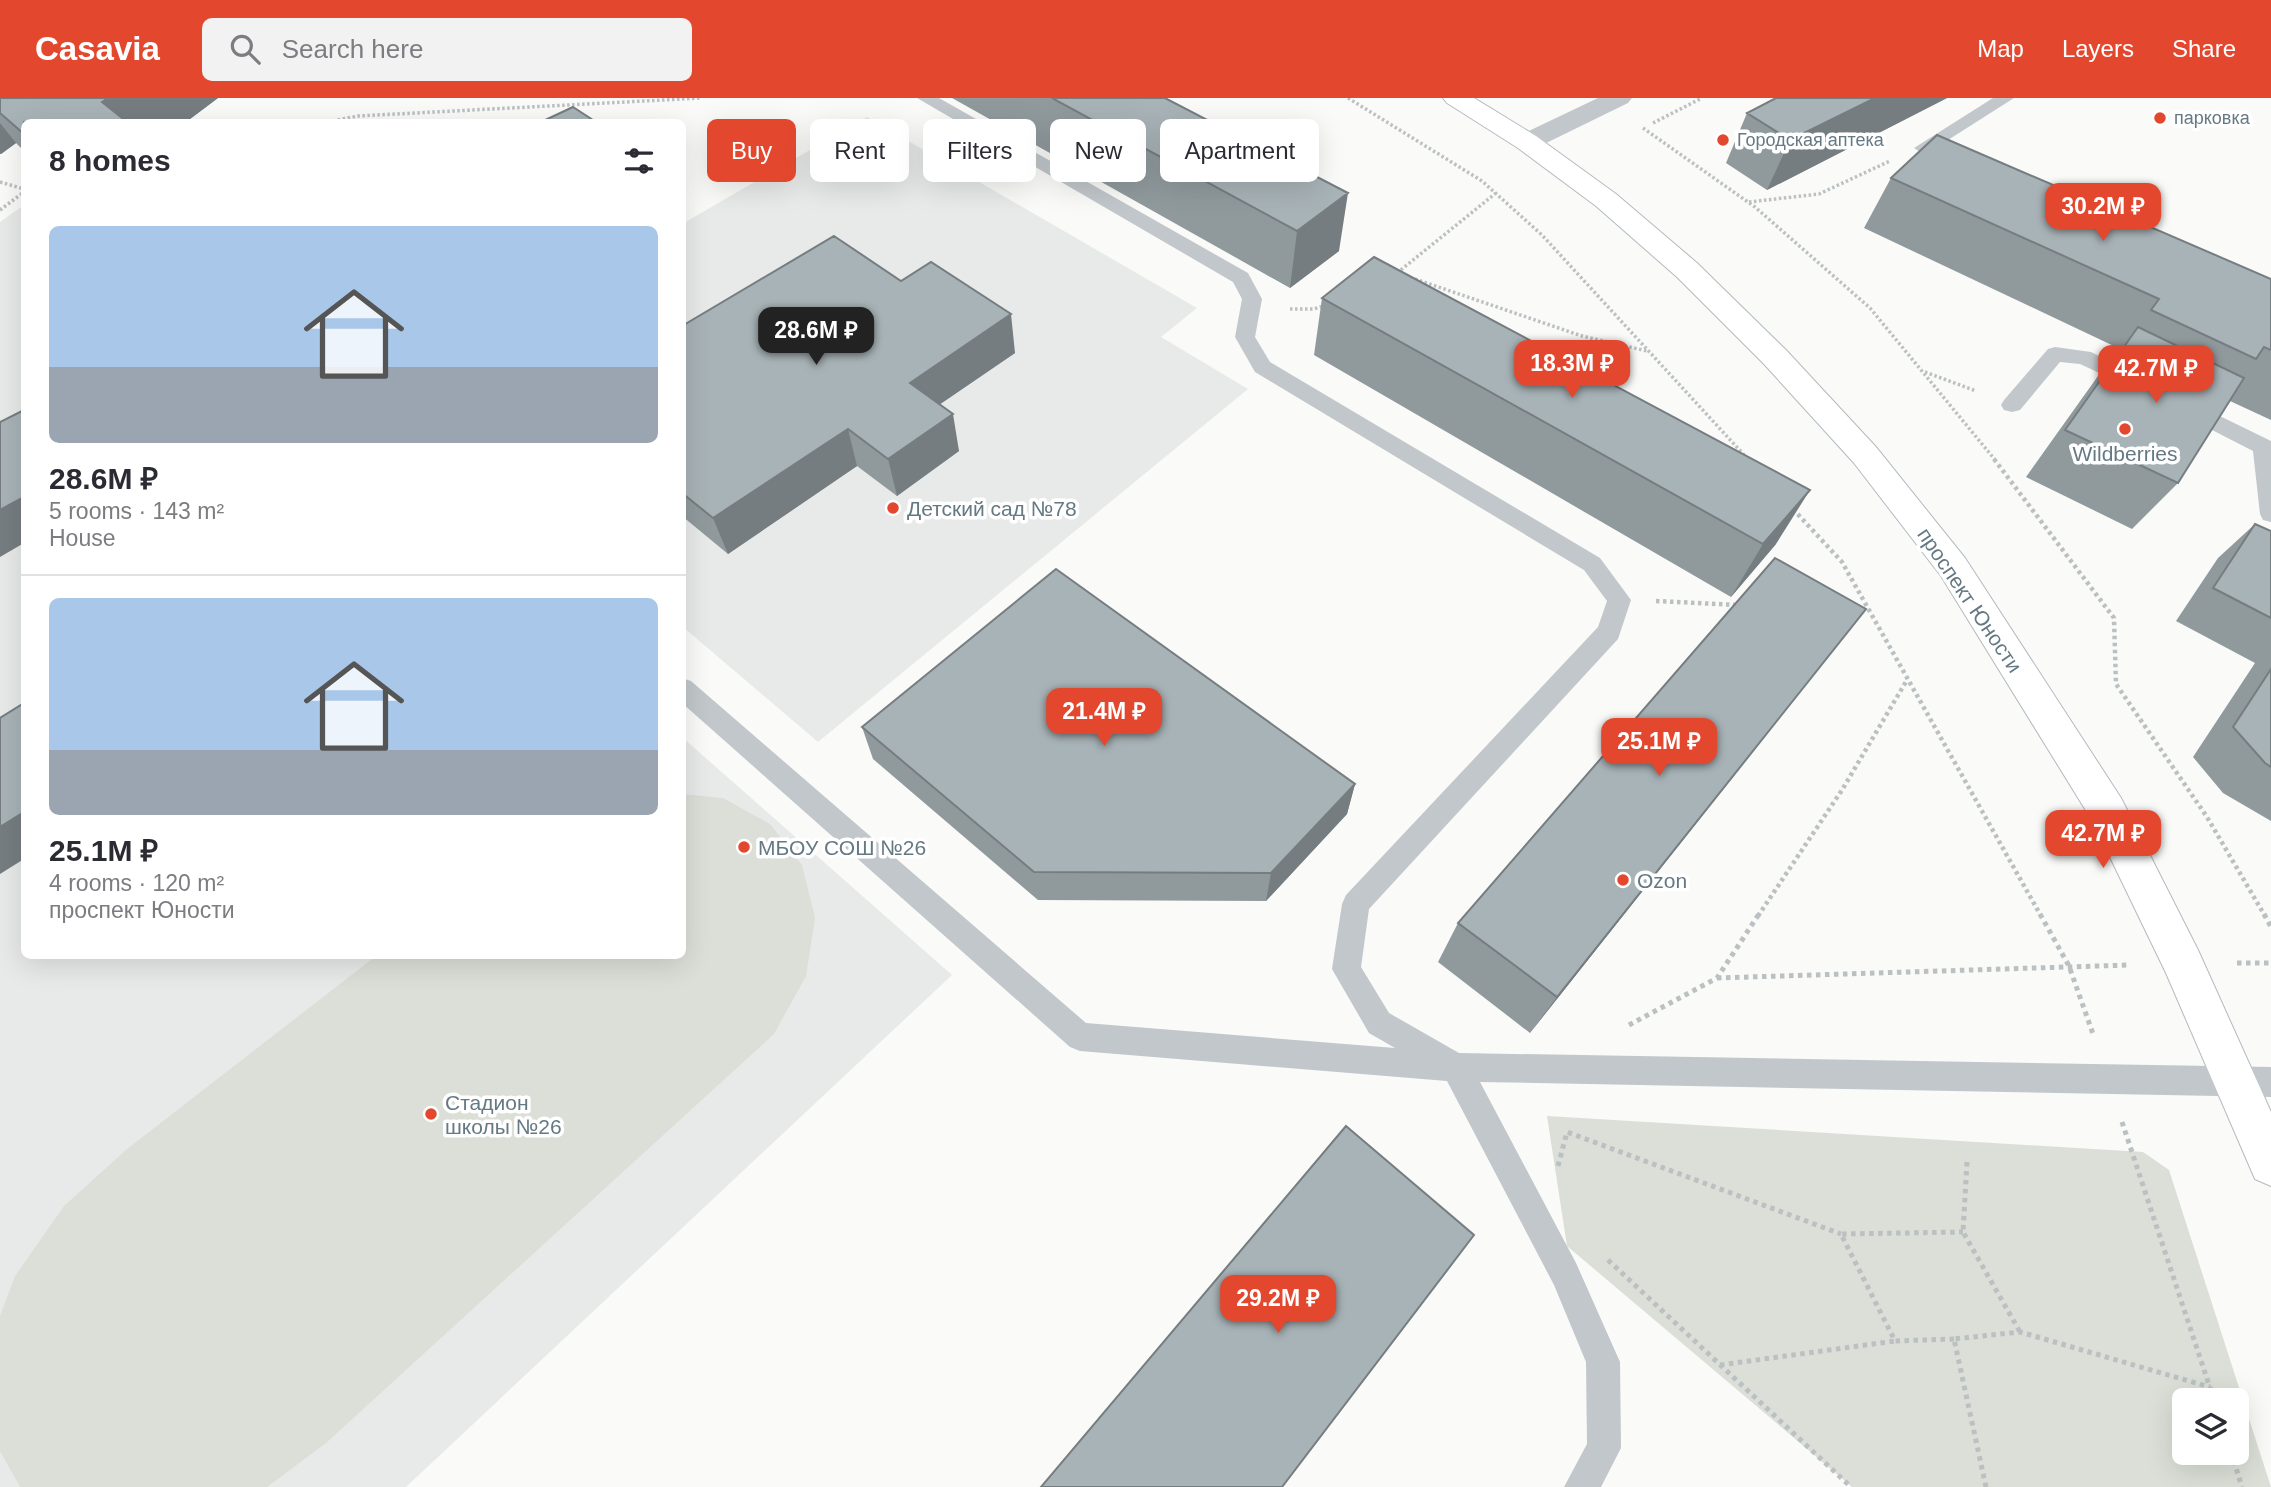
<!DOCTYPE html>
<html lang="en">
<head>
<meta charset="utf-8">
<style>
  :root { --surface:#fff; --page:#f2f2f3; --text:#2b2b33; --muted:#7c7c81; --line:#e1e1e2; --accent:#e3482f }
  body { margin:0; font-family:Arial,sans-serif; background:var(--page); color:var(--text); height:100vh; display:flex; flex-direction:column; font-size:26px; white-space:nowrap }
  * { box-sizing:border-box; margin:0 }
  p { font-size:23px; color:var(--muted) }
  .icon { flex:none; width:38px; height:38px; fill:none; stroke:currentColor; stroke-width:2; stroke-linecap:round; stroke-linejoin:round }
  .map { position:relative; flex:1; overflow:hidden }
  .sheet { position:absolute; left:21px; top:21px; width:665px; height:840px; display:flex; flex-direction:column; background:var(--surface); border-radius:10px; box-shadow:0 7px 28px #0002 }
  .sheet>* { flex:none }
  .banner { position:absolute; left:707px; top:21px; width:665px; height:63px; display:flex; gap:14px }
  .buttons { position:absolute; left:2172px; top:1290px; display:grid; gap:14px }
  .buttons a { display:grid; place-items:center; width:77px; height:77px; border-radius:10px; background:var(--surface); box-shadow:0 7px 28px #0002; font-size:35px }
  .price { position:absolute; translate:-50% -60px; padding:0 16px; border-radius:14px; background:var(--accent); color:#fff; font-size:23px; line-height:46px; filter:drop-shadow(0 2px 4px #0008) }
  .price::after { content:''; position:absolute; left:50%; top:42px; width:21px; height:16px; margin-left:-10px; background:inherit; clip-path:polygon(0 0,100% 0,50% 100%) }
  .price.selected { background:#222; color:#fff }
  ul { padding:0; list-style:none }
  li { display:grid; align-content:center; gap:14px; height:371px; padding:0 28px }
  li+li { border-top:2px solid var(--line) }
  li span { display:grid; place-items:center; height:217px; border-radius:10px; color:#555 }
  li>.icon { margin-inline-start:auto }
  span .icon { width:126px; height:126px; fill:#fffc; stroke-width:1 }
  li b { font-size:30px }
  h2 { display:flex; justify-content:space-between; align-items:center; height:84px; padding:0 28px; font-size:30px }
  .chip { padding:0 24px; border-radius:10px; background:var(--surface); box-shadow:0 7px 28px #0002; font-size:24px; line-height:63px }
  .chip.selected { background:var(--accent); color:#fff }
  header { display:flex; align-items:center; gap:42px; box-sizing:border-box; height:98px; padding:0 35px; background:var(--accent); color:#fff }
  header strong { font-size:33px }
  nav { display:flex; gap:38px; margin-inline-start:auto; font-size:24px }
  .search { width:490px; height:63px; background:var(--page); display:flex; align-items:center; gap:18px; box-sizing:border-box; padding:0 24px; border-radius:10px; color:var(--muted); font-size:26px }
  .map>svg:first-child { display:block }
</style>
</head>
<body>
<header>
<strong>Casavia</strong>
<div class="search"><svg class="icon" aria-label="search" viewBox="0 0 24 24"><circle cx="10" cy="10" r="6"/><path d="M15 15l6 6"/></svg>Search here</div>
<nav><a>Map</a><a>Layers</a><a>Share</a></nav>
</header>
<div class="map">
<svg width="2271" height="1389" viewBox="0 0 2271 1389">
  <rect width="100%" height="100%" fill="#fafaf8"/>
  <path fill="#e8eae9" d="M867 19 1197 210 1161 239 1248 291 818 644 683 529 682 126Z
    M24 107V858H682L683 640 952 877 406 1389H0V124Z"/>
  <path fill="#dbdfd7" fill-rule="evenodd" d="M683 696 723 700 770 726 802 767 815 820 806 878 774 936 326 1345 267 1389H20L0 1353V1218L15 1178 64 1108 127 1051 376 858H682Z
    M1547 1018 2143 1054 2169 1072 2271 1389H1852L1567 1148ZM2184 1302H2236V1354H2184Z"/>
  <g fill="none" stroke-linecap="round" stroke-linejoin="round">
    <g stroke="#b3bbbf" stroke-width="2">
      <path id="secondary" d="M1443 0H1474L1536 38 1616 96 1697 165 1786 252 1876 349 1965 460 2121 700 2198 852 2271 1014V1088L2255 1081 2166 875 2093 724 1941 478 1854 365 1764 266 1677 179 1596 108 1518 50 1447 5Z"/>
    </g>
    <path stroke="#bbc0c2" stroke-width="3.5" stroke-dasharray="2.5 2.5" stroke-linecap="butt" d="M1348 0 1482 83 1542 137 1745 358
      M328 24 358 18 701 0
      M1653 25 1702 0
      M1643 30 1755 109 1870 210 1996 363
      M0 84 24 91
      M1749 104 1819 96 1890 63
      M0 112 24 94
      M1397 175 1496 95
      M1415 181 1582 238 1647 253
      M1290 211H1314L1326 207
      M1925 274 1976 293"/>
    <path stroke="#bbc0c2" stroke-width="4.5" stroke-dasharray="3.5 3.5" stroke-linecap="butt" d="M1994 361 2114 520 2116 586 2207 719 2265 818
      M1793 411 1842 464 2041 818
      M1656 503 1738 507
      M1758 818 1842 692 1907 582"/>
    <path stroke="#bbc0c2" stroke-width="5" stroke-dasharray="4.5 4.5" stroke-linecap="butt" d="M2040 816 2069 868 2093 936
      M2264 816 2271 829
      M2237 865H2271
      M1717 880 2130 867
      M1629 927 1717 880 1759 816
      M2122 1024 2214 1302
      M1967 1064 1963 1134 2020 1234
      M1558 1068 1567 1034 1841 1136
      M1608 1162 1851 1389
      M1954 1241 1895 1243 1841 1136 1963 1134
      M1720 1267 1895 1243
      M2231 1354 2242 1389
      M1986 1389 1954 1241 2020 1234 2210 1289"/>
    <path fill="#c1c7ca" fill-rule="evenodd" d="M917 0H939L1248 175 1262 201 1255 239 1270 264 1600 460 1631 502 1618 541 1369 811 1361 869 1389 915 1459 955 2271 969V999L1480 984 1576 1165 1620 1264 1621 1350 1601 1389H1564L1587 1346 1586 1264 1554 1187 1447 983 1080 953 1070 949 682 605V580L691 583 1086 925 1395 950 1369 935 1332 871 1342 806 1346 797 1598 529 1607 503 1584 472 1255 274 1235 239 1242 201 1233 184Z
      M1993 0H2014L1937 49 1945 56 1942 60H1930L1914 50Z
      M2055 249 2091 254 2145 281 2149 286 2145 291 2138 293 2080 266 2060 264 2020 312 2012 314 2004 312 2001 307 2004 302 2048 251Z
      M2185 301 2271 343V424L2263 422 2260 416 2253 353 2177 314 2174 309 2177 304Z"/>
    <path fill="#c1c7ca" fill-rule="evenodd" d="M1598 0H1632L1628 5 1536 50 1527 52 1518 50 1514 44 1518 38Z"/>
    <use href="#secondary" fill="#fff" fill-rule="evenodd"/>
  </g>
  <path fill="#909a9d" d="M0 0H218L186 24H24V53L16 45 1 56H0Z
    M952 0H1165L1339 153 1290 190Z
    M1776 0H1947L1767 92 1726 65 1747 15Z
    M1891 80 2271 181V322L2230 303 2178 385 2132 431 2026 379 2098 278 2112 261H2111L2118 250 1864 130Z
    M901 183 1015 255 940 306 959 353 897 398 857 368 728 456 682 418V228Z
    M1322 200 1776 446 1731 499 1314 257Z
    M2255 426 2271 433V723L2223 695 2193 659 2255 565 2176 523 2218 460Z
    M1826 561 1530 935 1438 864 1458 825Z
    M862 629 1355 686 1347 716 1266 803 1038 802 873 661Z"/>
  <path fill="#767d80" d="M108 0H218L186 24H117L102 4Z
    M1875 0H1947L1767 92 1790 42Z
    M0 25 16 45 1 56 0 55Z
    M1348 95 1339 153 1290 190 1297 133Z
    M1011 216 1015 255 917 322 910 285Z
    M953 316 959 353 897 398 888 361Z
    M848 331 857 368 728 456 713 420Z
    M1810 392 1776 446 1731 499 1763 446Z
    M24 399V445L0 459V412Z
    M1866 511 1826 561 1530 935 1557 899Z
    M1355 686 1347 716 1266 803 1271 775Z
    M24 714V761L0 776V729Z"/>
  <path fill="#a8b3b7" stroke="#767d80" stroke-width="2" d="M0 0H108L102 4 127 24H24V36L0 15Z
    M1052 0H1165L1348 95 1297 133Z
    M1776 0H1875L1790 42 1747 15Z
    M573 9 596 24H541Z
    M1937 37 2271 181V252L2264 249 2256 261 2151 212 2159 201 1891 80Z
    M834 138 901 183 931 164 1011 216 910 285 953 316 888 361 848 331 713 420 682 395V228Z
    M1374 159 1810 392 1763 446 1322 200Z
    M2138 229 2244 280 2178 385 2065 332Z
    M22 313 24 315V399L0 412V324Z
    M2255 426 2271 433V520L2213 490Z
    M1775 460 1866 511 1557 899 1458 825Z
    M1056 471 1355 686 1271 775 1034 774 862 629Z
    M2271 571V669L2265 665 2233 629Z
    M24 605V714L0 729V620Z
    M1346 1028 1474 1137 1282 1389H1041Z"/>
  <g fill="#e3482f" stroke="#fff" stroke-width="2.5">
    <circle cx="2160" cy="20" r="7"/>
    <circle cx="1723" cy="42" r="7"/>
    <circle cx="2125" cy="331" r="7"/>
    <circle cx="893" cy="410" r="7"/>
    <circle cx="744" cy="749" r="7"/>
    <circle cx="1623" cy="782" r="7"/>
    <circle cx="431" cy="1016" r="7"/>
  </g>
  <g text-anchor="middle" dominant-baseline="central" stroke-width="7" stroke-linejoin="round" paint-order="stroke">
    <g font-size="18" fill="#657983" stroke="#fff" text-anchor="start">
      <text x="2174" y="20">парковка</text>
      <text x="1737" y="42">Городская аптека</text>
    </g>
    <g font-size="21" fill="#657983" stroke="#fff" text-anchor="start">
      <text x="2125" y="355" text-anchor="middle">Wildberries</text>
      <text x="907" y="410">Детский сад №78</text>
      <text x="758" y="749">МБОУ СОШ №26</text>
      <text x="1637" y="782">Ozon</text>
      <text x="445" y="1004">Стадион<tspan x="445" dy="24">школы №26</tspan></text>
    </g>
    <g font-size="21" fill="#657983" stroke="#fff">
      <text transform="translate(1970 502) rotate(56)">проспект Юности</text>
    </g>
  </g>
</svg>
<div class="buttons">
<a><svg class="icon" aria-label="layers" viewBox="0 0 24 24"><path d="M12 4l9 5-9 5-9-5zM3 14l9 5 9-5"/></svg></a>
</div>
<b class="price" style="left:2103px;top:145px">30.2M ₽</b>
<b class="price selected" style="left:816px;top:269px">28.6M ₽</b>
<b class="price" style="left:1572px;top:302px">18.3M ₽</b>
<b class="price" style="left:2156px;top:307px">42.7M ₽</b>
<b class="price" style="left:1104px;top:650px">21.4M ₽</b>
<b class="price" style="left:1659px;top:680px">25.1M ₽</b>
<b class="price" style="left:2103px;top:772px">42.7M ₽</b>
<b class="price" style="left:1278px;top:1237px">29.2M ₽</b>
<div class="banner">
<a class="chip selected">Buy</a>
<a class="chip">Rent</a>
<a class="chip">Filters</a>
<a class="chip">New</a>
<a class="chip">Apartment</a>
</div>
<section class="sheet">
<h2>8 homes<svg class="icon" aria-label="filters" viewBox="0 0 24 24"><path d="M4 7h16M4 17h16"/><circle cx="9" cy="7" r="2"/><circle cx="15" cy="17" r="2"/></svg></h2>
<ul>
<li><span style="background:linear-gradient(#a9c7e8 65%,#9aa5b1 0)"><svg class="icon" aria-label="home" viewBox="0 0 24 24"><path d="M3 11l9-7 9 7M6 9v11h12V9"/></svg></span><div><b>28.6M ₽</b><p>5 rooms · 143 m²</p><p>House</p></div></li>
<li><span style="background:linear-gradient(#a9c7e8 70%,#9aa5b1 0)"><svg class="icon" aria-label="home" viewBox="0 0 24 24"><path d="M3 11l9-7 9 7M6 9v11h12V9"/></svg></span><div><b>25.1M ₽</b><p>4 rooms · 120 m²</p><p>проспект Юности</p></div></li>
</ul>
</section>
</div>
</body>
</html>
